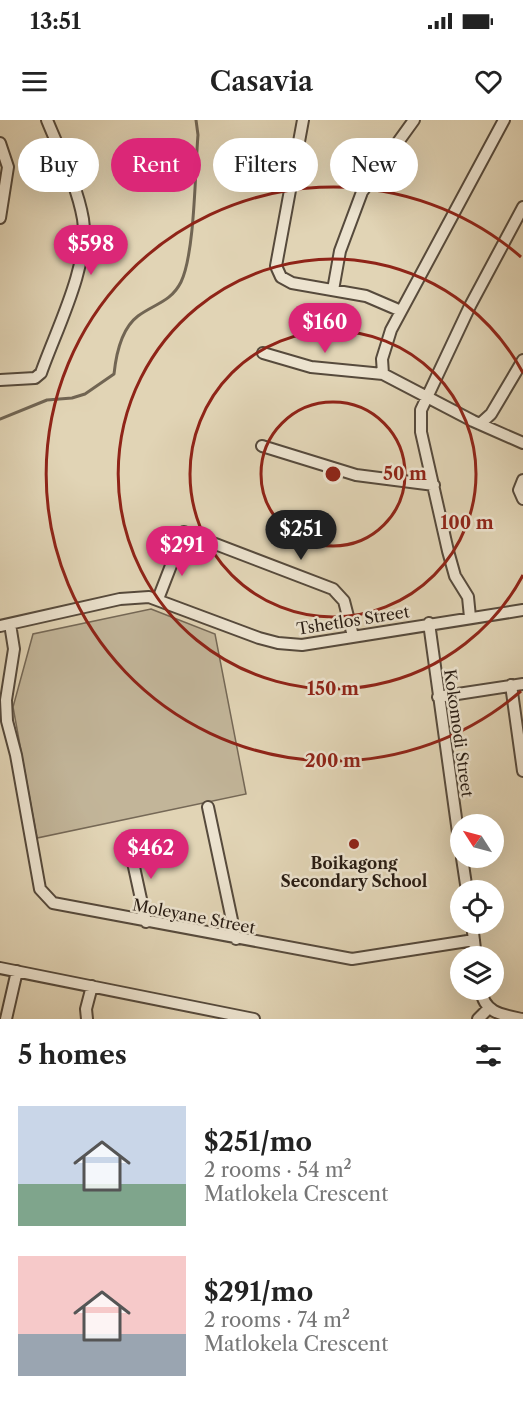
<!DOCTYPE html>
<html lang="en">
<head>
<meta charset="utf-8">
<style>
  :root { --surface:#fff; --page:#f6f6f6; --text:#222; --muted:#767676; --accent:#db2777 }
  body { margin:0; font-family:"Libre Caslon Text",serif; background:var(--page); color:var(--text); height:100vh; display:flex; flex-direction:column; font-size:22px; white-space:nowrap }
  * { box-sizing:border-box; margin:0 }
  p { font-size:20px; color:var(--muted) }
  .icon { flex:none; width:33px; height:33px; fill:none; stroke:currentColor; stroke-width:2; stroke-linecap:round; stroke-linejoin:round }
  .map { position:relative; height:899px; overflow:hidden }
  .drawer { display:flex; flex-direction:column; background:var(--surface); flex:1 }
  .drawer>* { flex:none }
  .top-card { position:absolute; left:18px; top:18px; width:488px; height:54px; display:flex; gap:12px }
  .needle { width:39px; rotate:306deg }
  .controls { position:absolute; left:450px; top:694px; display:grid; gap:12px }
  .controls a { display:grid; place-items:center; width:54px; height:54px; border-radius:50%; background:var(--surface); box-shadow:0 6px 24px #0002; font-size:30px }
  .price { position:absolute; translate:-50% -51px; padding:0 14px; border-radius:21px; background:var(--accent); color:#fff; font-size:20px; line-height:39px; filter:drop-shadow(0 2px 3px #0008) }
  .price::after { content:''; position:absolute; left:50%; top:36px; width:18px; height:14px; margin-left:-9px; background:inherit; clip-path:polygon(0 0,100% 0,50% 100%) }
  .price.current { background:#222; color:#fff }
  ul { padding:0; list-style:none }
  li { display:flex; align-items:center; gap:18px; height:150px; padding:0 18px }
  li span { display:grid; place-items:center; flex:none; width:168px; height:120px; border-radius:0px; color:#555 }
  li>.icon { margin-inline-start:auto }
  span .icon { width:72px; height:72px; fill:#fffc; stroke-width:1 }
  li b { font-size:26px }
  h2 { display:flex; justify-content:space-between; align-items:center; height:72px; padding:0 18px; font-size:26px }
  .chip { padding:0 21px; border-radius:27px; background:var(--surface); box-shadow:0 6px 24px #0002; font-size:21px; line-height:54px }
  .chip.current { background:var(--accent); color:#fff }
  .status { display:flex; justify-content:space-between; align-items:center; height:42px; padding:0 30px; background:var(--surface); direction:ltr }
  .status svg { height:16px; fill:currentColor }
  header { display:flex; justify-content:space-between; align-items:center; height:78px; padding:0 18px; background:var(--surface); font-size:27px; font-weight:600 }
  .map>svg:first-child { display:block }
</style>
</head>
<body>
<div class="status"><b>13:51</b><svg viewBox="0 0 49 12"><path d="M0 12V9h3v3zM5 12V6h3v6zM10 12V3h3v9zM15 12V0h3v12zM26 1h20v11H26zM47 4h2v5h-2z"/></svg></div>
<header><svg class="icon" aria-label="menu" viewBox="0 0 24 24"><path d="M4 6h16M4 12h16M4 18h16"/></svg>Casavia<svg class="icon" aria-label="heart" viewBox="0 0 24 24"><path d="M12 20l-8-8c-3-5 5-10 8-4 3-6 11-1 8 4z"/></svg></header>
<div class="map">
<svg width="523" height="899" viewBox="0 0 523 899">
  <rect width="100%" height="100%" fill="#e1d4b5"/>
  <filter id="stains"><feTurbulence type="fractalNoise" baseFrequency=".00333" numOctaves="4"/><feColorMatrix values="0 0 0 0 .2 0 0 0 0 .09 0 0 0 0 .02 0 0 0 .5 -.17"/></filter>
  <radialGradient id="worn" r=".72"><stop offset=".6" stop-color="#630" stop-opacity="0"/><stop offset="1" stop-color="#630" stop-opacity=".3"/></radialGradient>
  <path fill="#c2b599" stroke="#756856" stroke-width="1.5" d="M151 489 215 514 246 674 37 718 13 587 33 514Z"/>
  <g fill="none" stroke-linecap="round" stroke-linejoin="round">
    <path stroke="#716553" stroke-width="3" d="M0 299 47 280 72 278 85 274 114 254C116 235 122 208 138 196 154 184 171 182 181 162 195 133 195 50 198 15L196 0"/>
    <g stroke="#564a3c" stroke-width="14">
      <path id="minor" d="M303 0 276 146 281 157 292 163 366 176 401 191
        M504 0 391 210 382 239 383 254 473 301 523 323
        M0 23 8 47 0 98
        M333 170 340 131 362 72 414 0
        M263 233 311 247 383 254
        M0 260 35 258 41 253C56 210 90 145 83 99 77 65 60 32 47 0
        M480 304 491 294 523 240
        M262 326 356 355 434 365
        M523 360 519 370 523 379
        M158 479 184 412 333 469 344 481 353 516
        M470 497 468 477 455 456 448 431 421 312V290L470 186 523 87
        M429 503 460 727
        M10 504 14 529 6 580 7 601 16 635 40 769 53 783 352 839 474 820
        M0 506 120 479 149 477 259 518 278 523 302 525 523 490
        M511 565 523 651
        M438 577 523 564
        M208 687 236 819
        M129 724 146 802
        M462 738 467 771
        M472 804 476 837
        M0 848 254 899
        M481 870C484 893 502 895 522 899
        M6 899 17 851
        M87 899 86 889 92 866
        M478 899 489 888"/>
    </g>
    <use href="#minor" stroke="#ece3cf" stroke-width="10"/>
  </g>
  <g fill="none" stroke="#8f2418" stroke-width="3">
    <circle cx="333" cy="354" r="72"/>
    <circle cx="333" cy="354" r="143"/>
    <path d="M523 455A215 215 0 1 1 523 253"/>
    <path d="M521 571A287 287 0 1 1 521 137"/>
  </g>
  <circle fill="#8f2418" stroke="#ece3cf" stroke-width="2" cx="354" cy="724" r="6"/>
  <g text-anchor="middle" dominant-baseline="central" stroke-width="5" stroke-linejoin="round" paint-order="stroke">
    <g font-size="16" fill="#281c13" stroke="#ece3cf">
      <text transform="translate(353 500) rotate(-9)">Tshetlos Street</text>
      <text transform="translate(459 613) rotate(82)">Kokomodi Street</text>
      <text transform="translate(194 796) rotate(11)">Moleyane Street</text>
    </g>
    <g font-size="16" font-weight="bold" fill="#281c13" stroke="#ece3cf">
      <text x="354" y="743">Boikagong<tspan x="354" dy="18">Secondary School</tspan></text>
    </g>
  </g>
  <circle cx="333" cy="354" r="9" fill="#8f2418" stroke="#ece3cf" stroke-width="3"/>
  <g font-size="18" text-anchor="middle" font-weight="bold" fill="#8f2418" stroke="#ece3cf" stroke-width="5" stroke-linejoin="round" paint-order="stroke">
    <text x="405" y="360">50 m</text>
    <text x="467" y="409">100 m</text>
    <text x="333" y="575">150 m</text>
    <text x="333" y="647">200 m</text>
  </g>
  <rect width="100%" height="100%" filter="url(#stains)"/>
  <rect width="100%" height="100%" fill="url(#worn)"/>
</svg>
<div class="controls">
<a><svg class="needle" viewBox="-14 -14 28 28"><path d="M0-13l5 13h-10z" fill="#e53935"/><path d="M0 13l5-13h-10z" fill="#767676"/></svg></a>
<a><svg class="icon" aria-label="locate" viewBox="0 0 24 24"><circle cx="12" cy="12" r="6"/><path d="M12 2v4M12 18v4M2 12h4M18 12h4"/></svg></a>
<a><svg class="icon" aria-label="layers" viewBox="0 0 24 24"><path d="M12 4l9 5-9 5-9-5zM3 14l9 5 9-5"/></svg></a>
</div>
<b class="price" style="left:91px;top:156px">$598</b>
<b class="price" style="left:325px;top:234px">$160</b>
<b class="price current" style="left:301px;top:441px">$251</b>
<b class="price" style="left:182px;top:457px">$291</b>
<b class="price" style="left:151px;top:760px">$462</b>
<div class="top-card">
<a class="chip">Buy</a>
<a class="chip current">Rent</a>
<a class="chip">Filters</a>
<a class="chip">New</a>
</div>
</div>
<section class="drawer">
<h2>5 homes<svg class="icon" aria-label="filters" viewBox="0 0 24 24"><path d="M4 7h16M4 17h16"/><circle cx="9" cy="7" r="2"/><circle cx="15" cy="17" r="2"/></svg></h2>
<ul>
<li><span style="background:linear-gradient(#c9d6e8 65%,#7fa58c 0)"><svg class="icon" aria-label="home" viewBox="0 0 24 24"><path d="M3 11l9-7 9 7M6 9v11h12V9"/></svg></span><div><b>$251/mo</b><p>2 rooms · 54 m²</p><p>Matlokela Crescent</p></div></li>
<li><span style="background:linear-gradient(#f6c9c9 65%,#9aa5b1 0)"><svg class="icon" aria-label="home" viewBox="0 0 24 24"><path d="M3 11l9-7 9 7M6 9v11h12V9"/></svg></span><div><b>$291/mo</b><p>2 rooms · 74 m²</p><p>Matlokela Crescent</p></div></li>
</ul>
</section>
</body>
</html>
